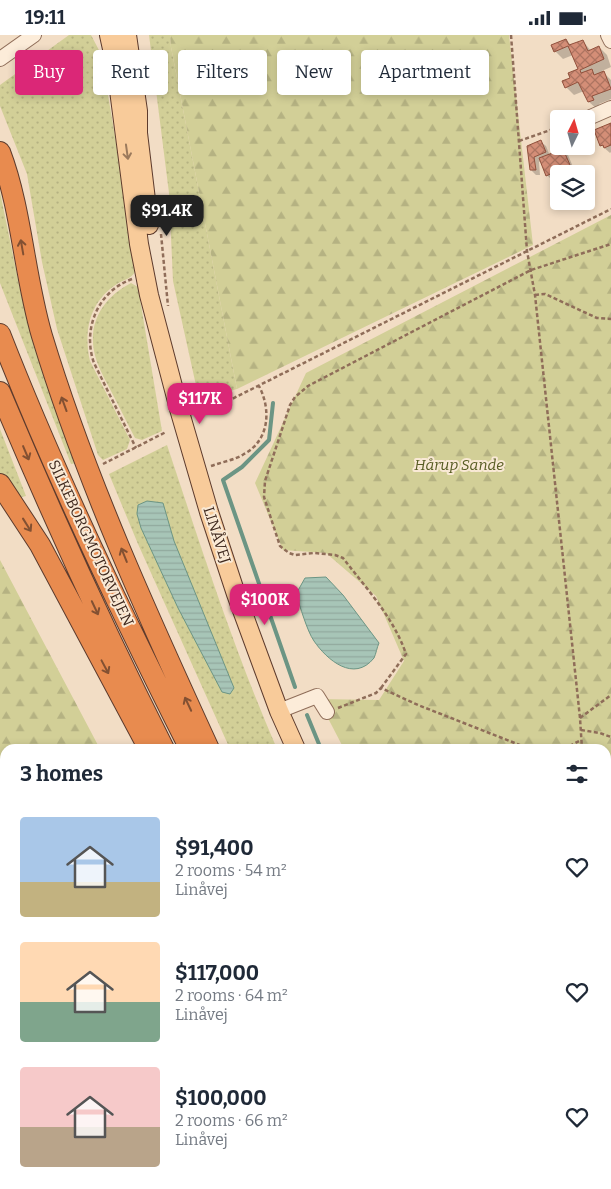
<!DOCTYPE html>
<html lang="en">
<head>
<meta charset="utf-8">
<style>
  :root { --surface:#fff; --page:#f2f2f3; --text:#1f2937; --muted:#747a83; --accent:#db2777 }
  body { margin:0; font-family:Bitter,serif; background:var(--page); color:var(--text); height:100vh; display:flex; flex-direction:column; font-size:19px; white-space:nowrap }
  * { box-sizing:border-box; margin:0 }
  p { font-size:16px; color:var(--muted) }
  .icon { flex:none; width:28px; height:28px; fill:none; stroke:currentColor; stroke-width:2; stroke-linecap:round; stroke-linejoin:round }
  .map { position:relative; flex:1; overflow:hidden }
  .side { position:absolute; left:0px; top:709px; width:611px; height:446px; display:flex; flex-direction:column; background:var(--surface); border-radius:15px 15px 0 0; box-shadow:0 2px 8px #0003 }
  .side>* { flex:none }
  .hud { position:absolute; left:15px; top:15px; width:581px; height:45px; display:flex; gap:10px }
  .needle { width:32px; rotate:5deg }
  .tools { position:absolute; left:550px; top:75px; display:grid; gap:10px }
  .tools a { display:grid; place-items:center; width:45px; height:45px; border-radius:5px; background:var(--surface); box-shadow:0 2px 8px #0003; font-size:25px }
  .price { position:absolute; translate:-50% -42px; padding:0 11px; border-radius:10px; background:var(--accent); color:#fff; font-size:16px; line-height:32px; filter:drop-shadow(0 1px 2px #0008) }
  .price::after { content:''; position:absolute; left:50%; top:30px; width:15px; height:11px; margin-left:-8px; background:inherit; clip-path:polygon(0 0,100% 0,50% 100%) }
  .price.selected { background:#222; color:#fff }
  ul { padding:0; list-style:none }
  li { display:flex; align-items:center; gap:15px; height:125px; padding:0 20px }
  li span { display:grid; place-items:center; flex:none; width:140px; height:100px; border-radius:5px; color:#555 }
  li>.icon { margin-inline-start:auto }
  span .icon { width:60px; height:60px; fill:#fffc; stroke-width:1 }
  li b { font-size:21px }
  h2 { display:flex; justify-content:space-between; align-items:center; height:60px; padding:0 20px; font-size:21px }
  .chip { padding:0 18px; border-radius:5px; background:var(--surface); box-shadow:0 2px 8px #0003; font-size:18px; line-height:45px }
  .chip.selected { background:var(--accent); color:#fff }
  .status { display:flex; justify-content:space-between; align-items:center; height:35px; padding:0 25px; background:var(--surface); direction:ltr }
  .status svg { height:14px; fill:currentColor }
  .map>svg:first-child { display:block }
</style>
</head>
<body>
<div class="status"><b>19:11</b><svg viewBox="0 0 49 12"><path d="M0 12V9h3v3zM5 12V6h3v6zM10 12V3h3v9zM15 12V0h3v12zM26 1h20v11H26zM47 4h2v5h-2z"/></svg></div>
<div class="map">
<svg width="611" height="1154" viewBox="0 0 611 1154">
  <defs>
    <pattern id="grass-dots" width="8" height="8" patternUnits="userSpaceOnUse" patternTransform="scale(1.25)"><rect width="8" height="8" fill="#d2cf97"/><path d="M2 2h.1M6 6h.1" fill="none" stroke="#b5b282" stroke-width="1.8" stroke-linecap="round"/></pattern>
    <pattern id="forest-firs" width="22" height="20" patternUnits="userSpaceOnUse" patternTransform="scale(1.25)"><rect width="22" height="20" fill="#d2cf97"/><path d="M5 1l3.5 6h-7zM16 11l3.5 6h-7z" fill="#b5b282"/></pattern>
    <pattern id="water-rules" width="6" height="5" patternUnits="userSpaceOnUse" patternTransform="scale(1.25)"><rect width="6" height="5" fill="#a7c5b7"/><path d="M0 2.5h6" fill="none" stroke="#91a99d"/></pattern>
    <pattern id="building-cross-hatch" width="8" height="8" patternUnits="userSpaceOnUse" patternTransform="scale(1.25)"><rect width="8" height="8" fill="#d48e77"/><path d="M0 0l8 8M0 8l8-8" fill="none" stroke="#ad7461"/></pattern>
  </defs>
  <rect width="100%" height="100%" fill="#f2ddc5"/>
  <path fill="url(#grass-dots)" d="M69 0H91L101 19 124 154 135 236C133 243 123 245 117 249 90 266 83 296 90 326L130 405 127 414 103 425 98 420 57 294 42 227 27 139 0 71V50Z
    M149 0H170L171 12 237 354 208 362 197 355 173 246 169 158Z
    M0 157 22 264 78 428 71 429 0 248Z
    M131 248 138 252 162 396 142 405 135 403C127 388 120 373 112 358 107 348 101 338 97 327 85 293 100 264 131 248Z
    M0 394 26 461 18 463 0 439Z
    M167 410C201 512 234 615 277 714H230L138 509 109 439Z
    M470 1150H523L526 1154H473Z"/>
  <path fill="url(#forest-firs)" d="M170 0H509L533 210 237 354 171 12Z
    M611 180V1154H610L606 1150V714H344L318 664 379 665 404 626 376 561 326 518 283 515 255 448 306 338Z
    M0 525 100 714H5V1049L0 1047Z
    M0 1081 5 1084V1150H146L155 1154H0Z
    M217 1150H349L351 1154H225Z"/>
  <path fill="url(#water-rules)" stroke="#6c9584" d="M147 466 163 468 174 506 234 653 230 659 222 657 178 573 141 493 137 479 138 470Z
    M326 542 343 560 379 608C377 612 376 619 374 623 354 648 327 625 314 606 307 596 300 571 296 559L305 543Z"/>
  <path fill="#0003" d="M566 5 571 10 583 6 591 16 599 12 607 20 611 32 602 36 611 45V64L599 69 601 73 597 74 589 67 584 56 574 60 566 52 580 34 573 20 563 24 555 16Z
    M611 89V117L610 118 601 110Z
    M540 106 546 111 550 121 563 115 568 120 576 139H559V143L552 145 547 140 542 126 539 127 540 140H536L531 135 529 111Z
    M590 142 595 151 591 152 589 150Z"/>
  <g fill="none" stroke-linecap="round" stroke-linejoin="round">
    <path stroke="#6c9584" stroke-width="4" d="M273 368 269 405 242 432 223 445 295 652
      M307 680 321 714
      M573 1150 576 1154"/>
  </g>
  <path fill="url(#building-cross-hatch)" stroke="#91503c" d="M566 4 569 10 583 5 588 16 599 11 604 24 580 35 581 38 592 34 594 40 604 36 611 54 592 61 594 65 588 67 578 47 565 53 562 46 570 43 568 38 578 34 568 11 554 17 551 10Z
    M611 88V110L604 113 603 110 600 111 594 95Z
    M541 105 546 117 534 122 536 135H530L527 111Z
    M563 114 574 139 559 140 557 136 546 141 539 123Z
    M591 141 593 149 588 151 586 143Z"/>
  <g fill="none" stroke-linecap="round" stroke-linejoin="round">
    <g stroke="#8f6d59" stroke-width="16">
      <path id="minor" d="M608 0 611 6
        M0 24 34 0
        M586 84 611 73
        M279 676 317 661 327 677"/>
    </g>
    <g stroke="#5d3b2d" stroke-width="20">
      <path id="major" d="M109 0 116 32 139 209 149 260 179 374 209 477 236 559 279 676 296 714
        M127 0 138 76V98L149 190
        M546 1150 550 1154"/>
    </g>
    <g stroke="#5d3b2d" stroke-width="22">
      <path id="highway" d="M0 117C22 175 24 240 42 301 85 443 147 579 209 714
        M0 299C55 440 121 578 190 714
        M0 357C51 478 105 597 164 714
        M0 449 40 510 149 714
        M418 1150 421 1154
        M445 1150 448 1154"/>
    </g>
    <path stroke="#8f6d59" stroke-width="2.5" stroke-dasharray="4 2.5" stroke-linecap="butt" d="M511 0 527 216 535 260 580 683 582 714
      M519 106 559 92
      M161 199 168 271
      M132 244C98 256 82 294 94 328L136 413
      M535 260 545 259 597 283 611 284
      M198 381 611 174
      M103 429 166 397
      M211 431C222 427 235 425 244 419 270 405 271 374 259 351
      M381 653 406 619C394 583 366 553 343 523L335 520 314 518 295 520 289 518 280 511 264 462 265 446 290 370 295 362 308 351 531 235 611 209
      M338 673 376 658 381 653 418 670 530 714
      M580 683 611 660
      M581 695 600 698 611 702
      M564 714 581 705
      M606 1002 611 1058
      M0 1066 5 1068
      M175 1150 184 1154"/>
    <use href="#minor" stroke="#fcecd9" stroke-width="14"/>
    <use href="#major" stroke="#f8cb9a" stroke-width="18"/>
    <use href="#highway" stroke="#e88b4f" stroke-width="20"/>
  </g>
  <defs><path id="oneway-shaft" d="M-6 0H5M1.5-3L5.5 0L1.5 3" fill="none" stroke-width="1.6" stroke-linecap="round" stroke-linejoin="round" transform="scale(1.25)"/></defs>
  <use stroke="#9b7a5c" href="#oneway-shaft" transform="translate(127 117) rotate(82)"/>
  <g stroke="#825032">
    <use href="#oneway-shaft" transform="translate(22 212) rotate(-100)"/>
    <use href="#oneway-shaft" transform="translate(64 369) rotate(-110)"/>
    <use href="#oneway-shaft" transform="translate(26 418) rotate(67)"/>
    <use href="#oneway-shaft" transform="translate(27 490) rotate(58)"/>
    <use href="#oneway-shaft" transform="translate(124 520) rotate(-112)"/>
    <use href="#oneway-shaft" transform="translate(95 573) rotate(65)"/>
    <use href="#oneway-shaft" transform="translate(105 632) rotate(62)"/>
    <use href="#oneway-shaft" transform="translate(188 669) rotate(-115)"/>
  </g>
  <g text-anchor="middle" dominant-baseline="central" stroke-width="4" stroke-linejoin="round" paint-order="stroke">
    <g font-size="15" font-style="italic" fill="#575c22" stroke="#f9e9d5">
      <text x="459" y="430">Hårup Sande</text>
    </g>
    <g font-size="15" fill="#3e281e" stroke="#f9e9d5">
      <text transform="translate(217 500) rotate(72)">LINÅVEJ</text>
      <text transform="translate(91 508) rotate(65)">SILKEBORGMOTORVEJEN</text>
    </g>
  </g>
</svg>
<div class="tools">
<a><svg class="needle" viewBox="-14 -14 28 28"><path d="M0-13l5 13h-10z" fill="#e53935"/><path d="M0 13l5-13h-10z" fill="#747a83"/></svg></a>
<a><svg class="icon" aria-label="layers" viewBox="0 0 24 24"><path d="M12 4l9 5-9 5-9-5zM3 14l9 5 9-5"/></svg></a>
</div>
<b class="price selected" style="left:167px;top:202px">$91.4K</b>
<b class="price" style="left:200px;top:390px">$117K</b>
<b class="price" style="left:265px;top:591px">$100K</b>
<div class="hud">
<a class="chip selected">Buy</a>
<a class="chip">Rent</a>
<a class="chip">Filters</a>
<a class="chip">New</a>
<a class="chip">Apartment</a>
</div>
<section class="side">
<h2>3 homes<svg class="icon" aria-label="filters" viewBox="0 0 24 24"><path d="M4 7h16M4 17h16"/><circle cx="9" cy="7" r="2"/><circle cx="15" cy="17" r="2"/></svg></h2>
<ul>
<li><span style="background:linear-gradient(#a9c7e8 65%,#c2b280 0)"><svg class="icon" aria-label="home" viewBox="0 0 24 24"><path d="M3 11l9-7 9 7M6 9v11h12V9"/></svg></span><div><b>$91,400</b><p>2 rooms · 54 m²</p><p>Linåvej</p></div><svg class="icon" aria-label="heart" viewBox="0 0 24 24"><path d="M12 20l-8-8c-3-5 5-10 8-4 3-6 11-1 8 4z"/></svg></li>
<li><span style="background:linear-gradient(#ffd9b3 60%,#7fa58c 0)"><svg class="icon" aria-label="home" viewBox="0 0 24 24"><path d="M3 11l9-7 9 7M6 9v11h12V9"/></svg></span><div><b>$117,000</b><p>2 rooms · 64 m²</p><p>Linåvej</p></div><svg class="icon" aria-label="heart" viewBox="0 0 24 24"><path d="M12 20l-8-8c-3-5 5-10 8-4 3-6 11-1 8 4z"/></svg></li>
<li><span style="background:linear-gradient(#f6c9c9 60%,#b9a48a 0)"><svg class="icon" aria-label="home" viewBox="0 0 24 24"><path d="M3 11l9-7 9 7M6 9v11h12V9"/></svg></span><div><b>$100,000</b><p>2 rooms · 66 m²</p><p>Linåvej</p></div><svg class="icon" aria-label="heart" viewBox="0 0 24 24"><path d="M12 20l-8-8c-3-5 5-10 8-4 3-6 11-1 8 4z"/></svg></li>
</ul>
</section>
</div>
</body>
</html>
